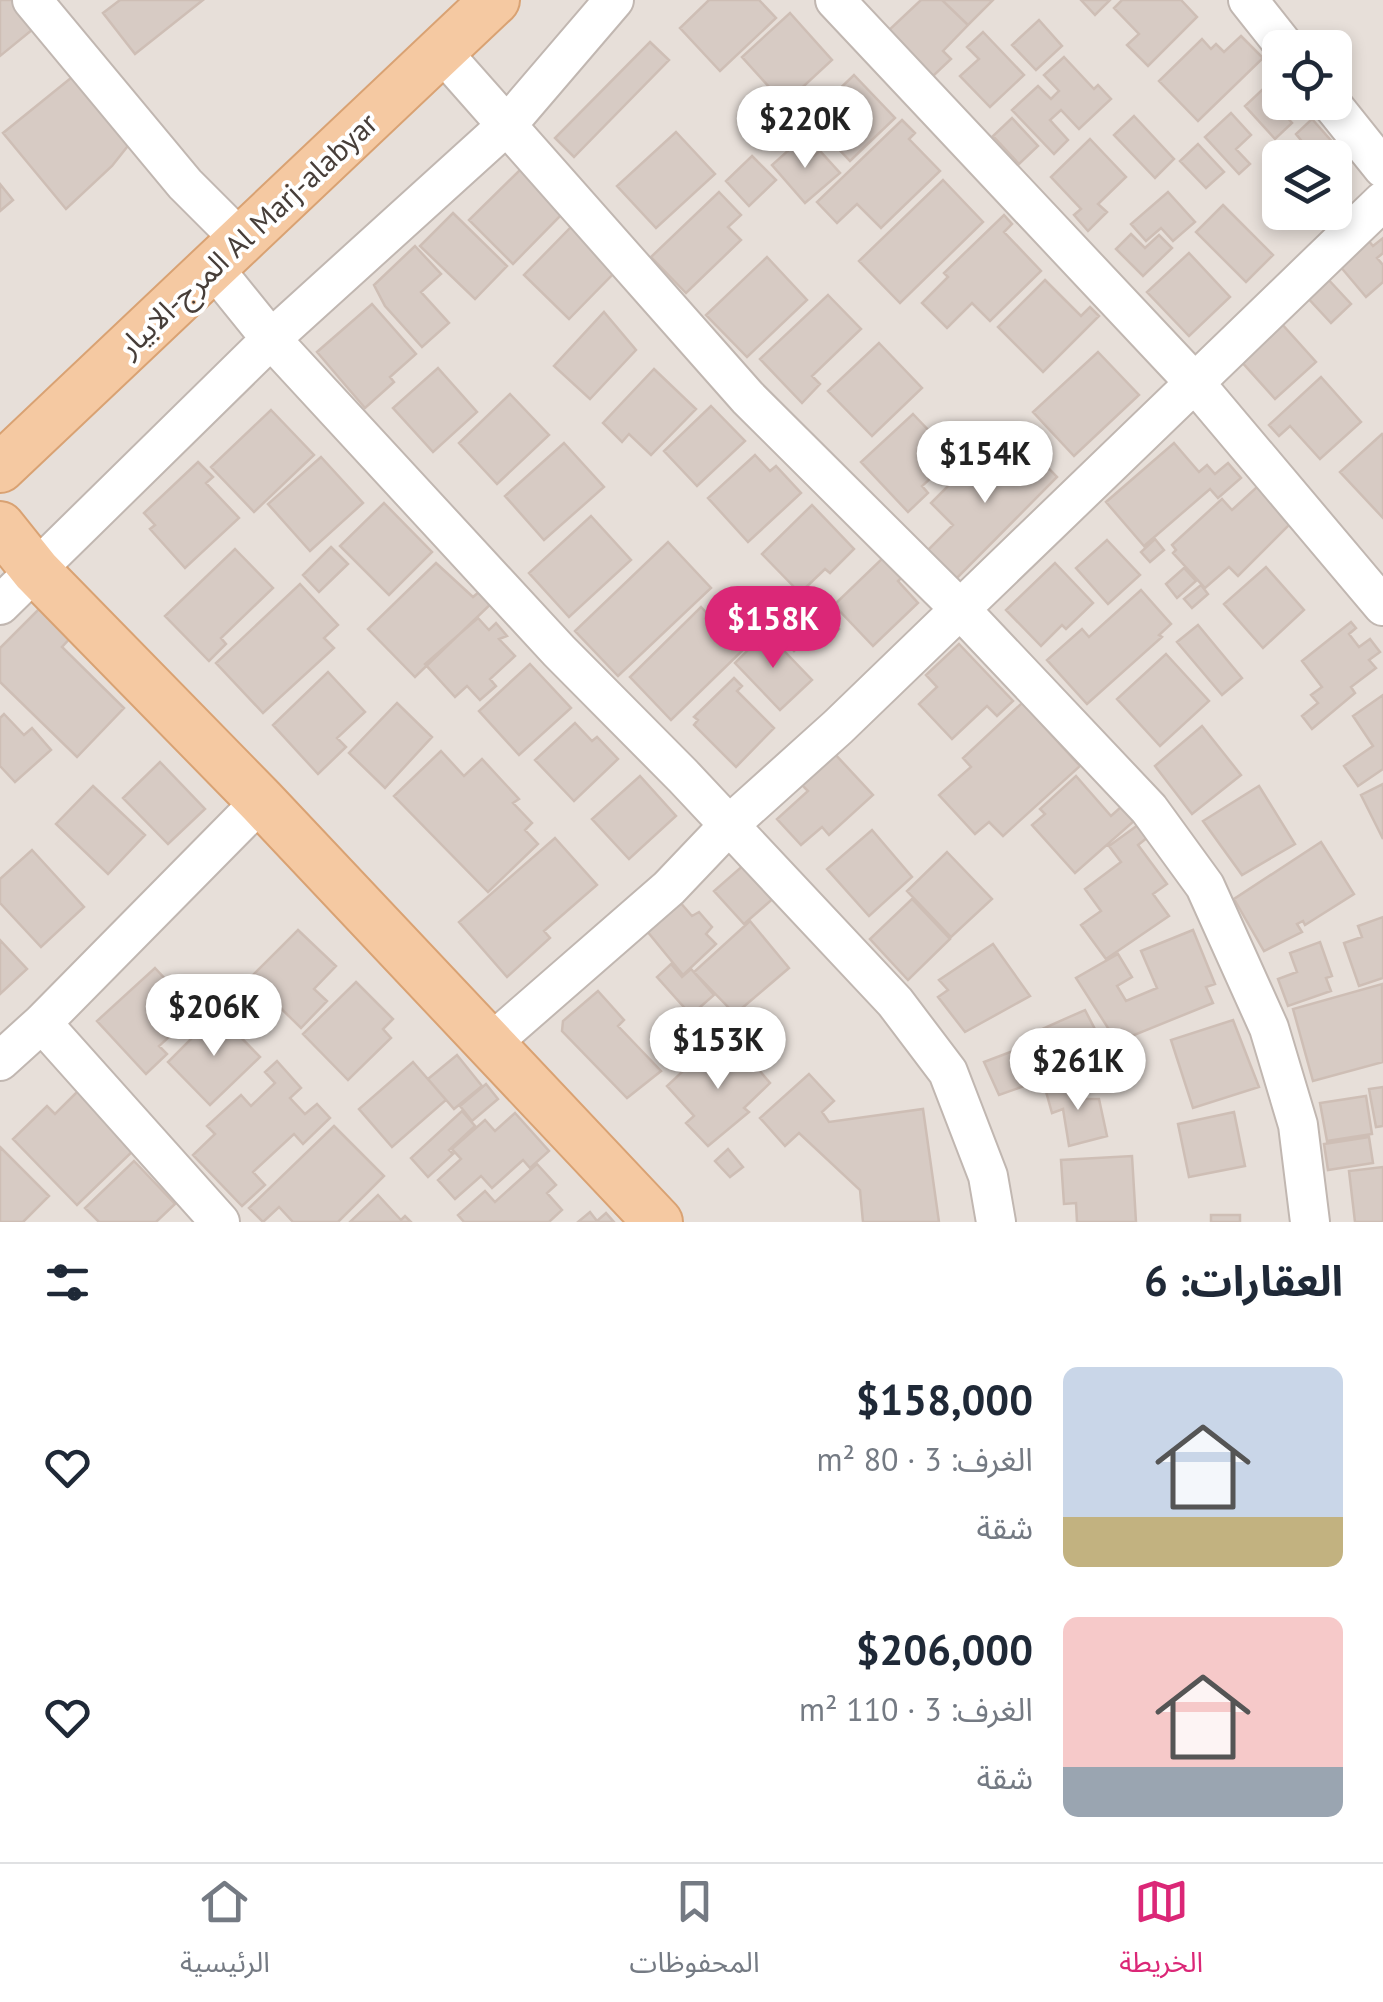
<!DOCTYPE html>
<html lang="ar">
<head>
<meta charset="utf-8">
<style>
  :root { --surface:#fff; --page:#f2f2f3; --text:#1f2937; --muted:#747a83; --line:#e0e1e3; --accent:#db2777 }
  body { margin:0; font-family:"PT Sans","Noto Sans Arabic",sans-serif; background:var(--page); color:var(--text); direction:rtl; height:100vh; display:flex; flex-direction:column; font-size:38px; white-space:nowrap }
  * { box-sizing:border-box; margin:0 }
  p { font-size:32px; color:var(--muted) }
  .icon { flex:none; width:55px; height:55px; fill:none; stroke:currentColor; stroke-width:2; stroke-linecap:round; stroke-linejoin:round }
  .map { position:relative; height:1222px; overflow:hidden; direction:ltr }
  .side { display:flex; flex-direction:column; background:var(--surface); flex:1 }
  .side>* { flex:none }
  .buttons { position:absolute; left:1262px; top:30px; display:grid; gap:20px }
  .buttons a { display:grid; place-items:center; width:90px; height:90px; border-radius:15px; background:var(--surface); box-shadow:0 5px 15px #0003; font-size:50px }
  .price { position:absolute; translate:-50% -85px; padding:0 22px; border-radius:35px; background:#fff; color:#222; font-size:32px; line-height:65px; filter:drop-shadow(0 2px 5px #0008) }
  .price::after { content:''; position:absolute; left:50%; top:60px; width:30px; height:22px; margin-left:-15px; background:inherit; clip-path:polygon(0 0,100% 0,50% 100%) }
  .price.selected { background:var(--accent); color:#fff }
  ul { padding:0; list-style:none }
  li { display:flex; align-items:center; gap:30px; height:250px; padding:0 40px }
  li span { display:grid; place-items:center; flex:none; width:280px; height:200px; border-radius:15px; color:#555 }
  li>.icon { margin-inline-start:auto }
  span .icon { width:120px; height:120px; fill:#fffc; stroke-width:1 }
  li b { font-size:42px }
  h2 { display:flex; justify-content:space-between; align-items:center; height:120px; padding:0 40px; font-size:42px }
  .tab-bar { display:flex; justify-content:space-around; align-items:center; height:140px; border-top:2px solid var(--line); background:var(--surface); font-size:28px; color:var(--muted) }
  .tab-bar a { display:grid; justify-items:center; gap:5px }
  .tab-bar .selected { color:var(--accent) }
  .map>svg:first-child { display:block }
</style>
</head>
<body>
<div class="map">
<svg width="1383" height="1222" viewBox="0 0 1383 1222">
  <rect width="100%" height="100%" fill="#f4efea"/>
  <path fill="#e7dfd9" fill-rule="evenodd" d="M0 0H1383V1222H0ZM1280 48H1335V102H1280ZM1280 158H1335V212H1280Z"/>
  <path fill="#d7cbc4" stroke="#cebeb5" stroke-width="2.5" d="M0 0H18L38 25 0 56Z
    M120 0H203L135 54 103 13Z
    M709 0H759L776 18 720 71 680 28Z
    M921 0H942L968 25 943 51 951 59 932 77 888 31Z
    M942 0H993L968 25Z
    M1081 0H1110L1095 15Z
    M1122 0H1181L1197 17 1148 66 1127 45 1139 34 1114 8Z
    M790 13 832 60 794 95 799 100 775 124 755 103 770 88 742 57Z
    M1039 20 1062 46 1036 70 1012 45Z
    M983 32 1024 75 990 107 960 76 979 59 967 47Z
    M1241 36 1263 58 1198 121 1159 81 1202 39 1211 49 1216 44 1224 52Z
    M650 42 669 60 574 157 555 138Z
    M1064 57 1094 89 1098 85 1111 99 1079 129 1061 110 1050 120 1068 140 1054 154 1012 110 1038 86 1051 99 1059 91 1044 75Z
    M82 69 128 130 127 147 112 166 66 209 3 133Z
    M854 75 895 118 850 161 809 118Z
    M1262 90 1292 123 1275 139 1245 106Z
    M1231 113 1251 135 1236 149 1250 164 1239 174 1205 137Z
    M1134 116 1174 159 1155 178 1114 135Z
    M1012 118 1038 146 1019 164 993 136Z
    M1312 119 1335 145 1326 155 1328 158H1289L1304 144 1296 134Z
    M902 120 915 133 909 139 940 171 881 228 857 204 837 223 817 202Z
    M676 132 715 174 656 228 617 186Z
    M1090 139 1126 177 1098 204 1107 212 1088 231 1074 215 1081 209 1051 177Z
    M800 140 814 156 820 151 840 173 805 203 772 165Z
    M1198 144 1224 172 1206 188 1180 161Z
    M752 156 776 180 749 206 726 181Z
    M522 168 565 211 513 264 469 220Z
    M943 180 983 222 900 303 859 261Z
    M0 184 13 200 0 211Z
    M719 192 741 215 728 227 741 240 686 293 651 257Z
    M1168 192 1195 222 1173 241 1161 228 1146 241 1131 224Z
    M1223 205 1273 255 1246 282 1196 232Z
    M453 213 507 266 475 299 420 246Z
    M1004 215 1012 224 1004 232 1041 271 990 321 972 303 947 328 922 303 948 277 944 273Z
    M571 227 616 271 569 319 524 275Z
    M1131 234 1145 248 1159 235 1172 248 1143 276 1116 249Z
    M1383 238V253L1377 258 1383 265V282L1366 297 1339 265 1368 240 1373 246Z
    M415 246 441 274 421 292 449 323 422 347 385 306 374 285Z
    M1189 253 1230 297 1189 336 1147 292Z
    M767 257 807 300 747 357 706 315Z
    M1326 277 1351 304 1331 323 1306 296Z
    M1045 280 1081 316 1090 307 1099 316 1043 372 998 327Z
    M828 295 861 329 812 376 820 384 802 403 760 359Z
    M372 304 416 354 390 377 394 382 365 408 317 352Z
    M604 312 636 350 590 399 554 366Z
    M1281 323 1316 362 1275 399 1240 360Z
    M879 343 922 388 872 436 828 391Z
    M1098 352 1139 395 1074 456 1033 412Z
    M438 368 477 412 433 452 393 408Z
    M654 369 696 409 651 455 629 434 622 442 603 423Z
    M1321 377 1361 422 1320 459 1290 426 1279 436 1269 425Z
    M510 394 549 435 497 484 459 443Z
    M711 406 745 441 697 486 664 451Z
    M271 410 314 455 254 512 211 467Z
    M913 414 954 457 922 486 928 493 908 512 861 462Z
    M1382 434 1383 435V518L1340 472Z
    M564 443 604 487 544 540 505 496Z
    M1174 443 1199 472 1207 465 1215 474 1228 463 1241 478 1218 498 1210 489 1144 546 1106 502Z
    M1029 448 1057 477 955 580 927 551 953 525 931 503 985 449 1007 471Z
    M755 455 770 471 776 466 801 493 748 542 708 498Z
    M321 457 363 503 310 551 268 504Z
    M198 462 213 477 206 483 239 518 185 568 150 529 155 525 144 513Z
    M1257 487 1290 524 1238 576 1229 567 1205 588 1173 553 1176 550 1172 545 1222 499 1232 510Z
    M384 503 432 552 389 595 340 546Z
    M812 505 854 549 830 573 825 569 800 593 762 554Z
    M591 516 631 560 569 617 529 573Z
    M1155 539 1164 550 1150 562 1141 552Z
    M1107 540 1140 575 1108 604 1076 568Z
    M668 542 711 588 618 676 575 631Z
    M331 547 348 564 319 592 303 575Z
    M235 549 273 588 221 638 226 644 209 661 165 616Z
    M887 554 905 574 898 581 918 603 873 646 834 605Z
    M436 563 473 597 486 586 497 598 415 677 368 629Z
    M1055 563 1093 603 1066 629 1062 625 1041 646 1006 610Z
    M1266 567 1304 610 1263 648 1224 604Z
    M1184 568 1196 581 1177 598 1166 584Z
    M300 584 338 625 324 638 334 648 263 713 216 663Z
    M1201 585 1208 594 1192 608 1184 599Z
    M1141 590 1171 624 1159 635 1162 637 1087 704 1047 660 1082 629 1089 637Z
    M817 592 836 613 829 619 839 629 825 643 815 632 794 651 775 631Z
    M43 605 73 635 62 647 124 708 77 757 0 682V648Z
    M701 607 743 650 671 720 630 677Z
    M478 618 489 630 496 623 507 636 499 639 515 656 490 679 496 686 480 700 467 686 455 697 425 664Z
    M1351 622 1356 628 1349 634 1359 647 1370 639 1380 652 1369 660 1376 668 1351 687 1355 693 1312 729 1302 716 1318 703 1311 695 1322 687 1302 661Z
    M1198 625 1242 678 1222 695 1177 642Z
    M766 632 812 680 780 710 735 663Z
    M959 644 1013 701 997 716 987 706 952 739 919 704 937 687 926 675Z
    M1166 654 1209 701 1160 746 1117 699Z
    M530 664 571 708 519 755 479 711Z
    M328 672 365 712 337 738 346 747 318 774 273 725Z
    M734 678 742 686 737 691 774 728 736 767 694 725 698 720 694 717Z
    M1383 695V769L1358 786 1344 766 1373 746 1353 716Z
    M397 703 432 737 385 788 349 753Z
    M1022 703 1080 766 1003 836 989 822 975 834 939 795 971 767 963 758Z
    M4 714 24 735 32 728 51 750 15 782 0 766V718Z
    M575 723 592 741 597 737 618 759 574 801 535 760Z
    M1202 726 1241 775 1192 814 1155 766Z
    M441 751 464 776 482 759 519 799 513 803 532 823 525 830 538 844 488 892 394 796Z
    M834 753 873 795 829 835 822 827 801 845 777 819 808 791 801 784Z
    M160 762 205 809 168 844 123 798Z
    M640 776 676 816 629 859 592 819Z
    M1076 776 1111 816 1121 807 1134 821 1075 873 1032 825 1045 814 1040 809Z
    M1383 784V839L1361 795Z
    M93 786 145 835 108 874 56 824Z
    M1259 786 1295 844 1242 875 1203 821Z
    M1138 825 1148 837 1138 845 1167 884 1153 894 1169 916 1106 959 1081 925 1101 911 1085 889 1121 862 1109 846Z
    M872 830 912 877 869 916 827 869Z
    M555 838 597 885 544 931 550 938 507 977 459 922Z
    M1321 842 1354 894 1305 925 1303 921 1297 924 1302 932 1264 951 1234 899Z
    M32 850 84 907 41 947 0 903V879Z
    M947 852 992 899 951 937 907 891Z
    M746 863 776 896 744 924 714 891Z
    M912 899 950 939 908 980 870 939Z
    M679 901 692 916 699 912 712 927 706 934 716 944 683 975 647 931Z
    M1383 917V978L1359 986 1344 943 1362 937 1358 926Z
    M750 921 789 968 735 1014 694 972Z
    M298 930 336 966 314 989 327 1001 301 1028 250 978Z
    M1193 930 1215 984 1206 987 1213 1003 1117 1042 1076 978 1118 954 1132 977 1117 986 1126 1001 1157 988 1141 951Z
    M0 940 27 969 0 994Z
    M1320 942 1332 976 1326 978 1331 991 1288 1006 1278 979 1297 972 1290 953Z
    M993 944 1030 996 965 1032 938 997 948 990 939 980Z
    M671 964 682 977 691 969 714 995 691 1015 657 977Z
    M155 968 196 1012 159 1046 167 1054 146 1074 97 1021Z
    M356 982 393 1019 383 1029 391 1038 348 1080 303 1034Z
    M1382 984 1383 1062 1313 1081 1293 1009Z
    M598 991 624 1020 618 1026 661 1071 627 1098 562 1031 563 1021Z
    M1085 1010 1098 1035 1094 1037 1101 1055 1056 1077 1033 1033Z
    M217 1013 260 1057 210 1105 168 1062Z
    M1233 1020 1259 1087 1193 1108 1171 1040Z
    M736 1043 770 1083 744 1108 749 1112 708 1146 686 1123 694 1116 667 1086 698 1057 707 1067Z
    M1026 1046 1041 1080 999 1095 984 1062Z
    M457 1055 482 1086 454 1109 428 1079Z
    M277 1061 301 1088 290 1098 305 1114 317 1104 330 1118 303 1144 294 1134 253 1172 265 1185 242 1206 193 1155 215 1134 207 1126 241 1095 251 1106 275 1083 265 1072Z
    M413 1062 446 1100 392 1147 359 1109Z
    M809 1074 834 1101 822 1112 829 1122 923 1109 939 1222H863L860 1190 799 1133 785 1146 760 1118Z
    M1079 1081 1085 1099H1099L1107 1136 1069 1146 1063 1109 1052 1113 1045 1088Z
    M486 1084 498 1099 472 1121 460 1106Z
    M1383 1087V1126L1376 1127 1369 1089Z
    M80 1089 137 1147 77 1205 13 1139 47 1106 55 1114Z
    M1366 1096 1372 1134 1327 1141 1320 1103Z
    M462 1111 475 1126 449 1150 453 1154 428 1177 411 1158Z
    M1234 1112 1245 1166 1189 1177 1178 1124Z
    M515 1113 549 1151 530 1168 523 1160 492 1188 481 1176 455 1199 438 1180 461 1159 452 1149 485 1120 495 1131Z
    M334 1126 384 1176 338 1222H293L279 1207 263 1222 249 1208Z
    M1369 1137 1373 1163 1328 1170 1324 1144Z
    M0 1147 49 1196 23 1222H0Z
    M728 1149 743 1167 730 1177 715 1161Z
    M1132 1156 1136 1222H1077L1076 1203 1064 1204 1061 1160Z
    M134 1161 175 1204 156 1222H99L85 1208Z
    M537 1164 556 1185 547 1193 562 1210 549 1222H464L458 1215 485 1191 495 1202Z
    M1383 1167V1222H1355L1349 1171Z
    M378 1195 401 1220 405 1216 411 1222H350Z
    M590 1212 597 1221 606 1213 614 1222H578Z
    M1211 1215H1240V1222H1211Z"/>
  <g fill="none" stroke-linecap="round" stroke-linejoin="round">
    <g stroke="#c1b7b1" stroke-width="42">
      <path id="minor" d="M32 0 185 184 240 239
        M835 0 1194 382 1383 606
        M1248 0 1286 48
        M441 51 748 398 960 609 1149 809 1205 886 1269 1028 1298 1125 1310 1222
        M1330 102 1383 168
        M212 266 271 339 559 651 683 776 895 1002 948 1072 988 1176 996 1222
        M0 605 271 339 507 125 614 0
        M42 1023 220 1222
        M490 1044 669 888 729 825 838 727 1383 201
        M0 1061 42 1023 261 801"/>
    </g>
    <g stroke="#d9a273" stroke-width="52">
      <path id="major" d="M0 468 495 0
        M0 526 36 571 261 801 658 1222"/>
    </g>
    <use href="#minor" stroke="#fff" stroke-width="38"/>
    <use href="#major" stroke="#f5c9a2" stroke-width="48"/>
  </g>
  <g text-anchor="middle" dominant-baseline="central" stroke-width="8" stroke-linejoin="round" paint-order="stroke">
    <g font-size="30" fill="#473e39" stroke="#fff">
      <text transform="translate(247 234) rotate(-43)">المرج-الابيار Al Marj-alabyar</text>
    </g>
  </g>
</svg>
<div class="buttons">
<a><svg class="icon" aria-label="locate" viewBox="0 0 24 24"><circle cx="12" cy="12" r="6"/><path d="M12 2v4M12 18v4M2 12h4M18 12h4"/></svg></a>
<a><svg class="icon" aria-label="layers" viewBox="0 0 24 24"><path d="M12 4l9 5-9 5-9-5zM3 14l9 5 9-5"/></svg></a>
</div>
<b class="price" style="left:805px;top:171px">$220K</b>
<b class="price" style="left:985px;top:506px">$154K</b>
<b class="price selected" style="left:773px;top:671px">$158K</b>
<b class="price" style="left:214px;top:1059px">$206K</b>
<b class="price" style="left:718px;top:1092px">$153K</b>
<b class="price" style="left:1078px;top:1113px">$261K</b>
</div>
<section class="side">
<h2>العقارات: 6<svg class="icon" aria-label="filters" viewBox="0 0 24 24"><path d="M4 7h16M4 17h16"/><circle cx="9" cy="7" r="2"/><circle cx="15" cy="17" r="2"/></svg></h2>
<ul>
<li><span style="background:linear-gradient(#c9d6e8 75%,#c2b280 0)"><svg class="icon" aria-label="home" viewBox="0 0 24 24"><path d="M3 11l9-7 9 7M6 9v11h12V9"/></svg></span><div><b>$158,000</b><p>الغرف: 3 · 80 m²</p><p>شقة</p></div><svg class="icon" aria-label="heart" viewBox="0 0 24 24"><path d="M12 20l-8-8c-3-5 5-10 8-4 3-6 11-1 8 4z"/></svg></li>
<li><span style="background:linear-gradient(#f6c9c9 75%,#9aa5b1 0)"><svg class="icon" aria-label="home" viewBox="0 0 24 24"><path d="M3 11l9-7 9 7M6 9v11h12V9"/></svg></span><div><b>$206,000</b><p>الغرف: 3 · 110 m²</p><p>شقة</p></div><svg class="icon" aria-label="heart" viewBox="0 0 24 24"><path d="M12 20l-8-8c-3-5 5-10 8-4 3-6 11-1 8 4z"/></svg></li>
</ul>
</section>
<nav class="tab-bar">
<a class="selected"><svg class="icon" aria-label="map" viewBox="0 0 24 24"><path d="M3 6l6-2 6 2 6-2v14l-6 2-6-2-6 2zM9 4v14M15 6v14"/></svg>الخريطة</a>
<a><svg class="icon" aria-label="saved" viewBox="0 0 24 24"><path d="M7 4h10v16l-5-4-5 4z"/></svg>المحفوظات</a>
<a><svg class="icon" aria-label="home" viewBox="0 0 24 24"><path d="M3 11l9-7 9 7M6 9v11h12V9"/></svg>الرئيسية</a>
</nav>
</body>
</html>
